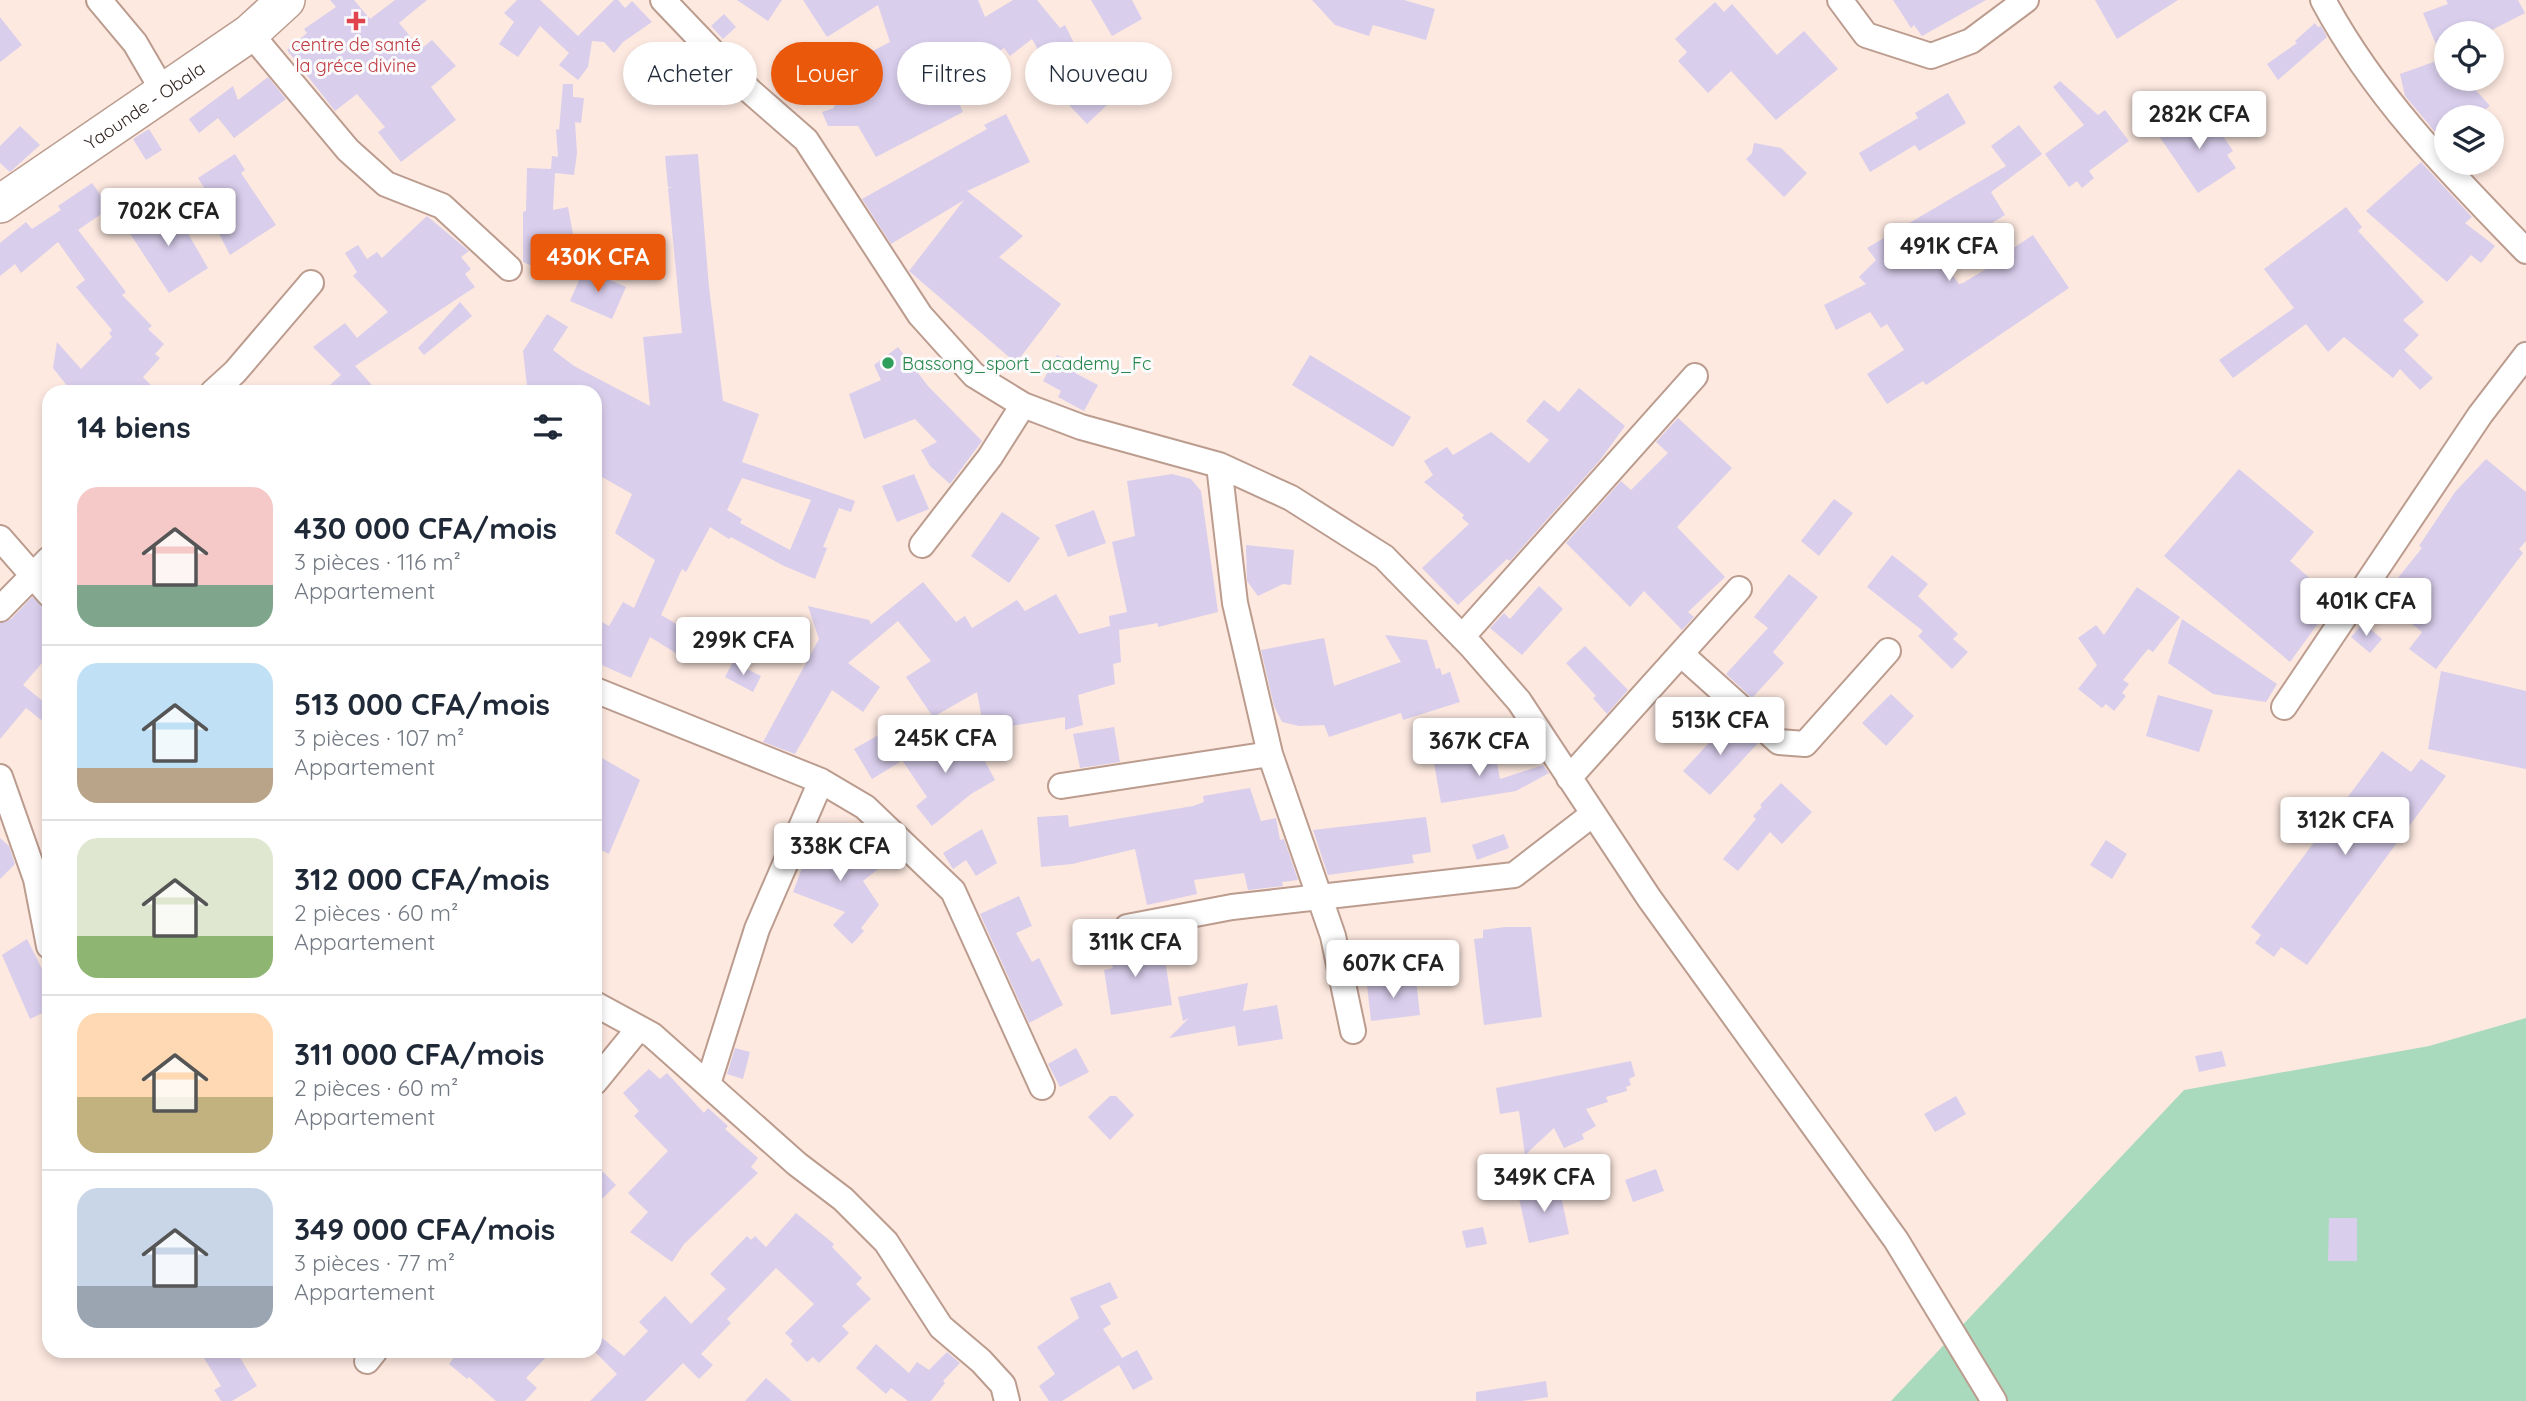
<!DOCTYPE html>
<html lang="fr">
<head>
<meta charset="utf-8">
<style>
  :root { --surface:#fff; --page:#f6f6f7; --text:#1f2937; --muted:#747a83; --line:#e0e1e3; --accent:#ea580c }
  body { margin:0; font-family:Quicksand,sans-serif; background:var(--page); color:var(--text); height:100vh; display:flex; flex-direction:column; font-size:26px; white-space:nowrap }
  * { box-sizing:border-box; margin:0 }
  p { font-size:23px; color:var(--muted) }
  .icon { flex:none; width:38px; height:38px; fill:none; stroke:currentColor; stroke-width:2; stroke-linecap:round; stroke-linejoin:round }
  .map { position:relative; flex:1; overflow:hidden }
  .side { position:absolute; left:42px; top:385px; width:560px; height:973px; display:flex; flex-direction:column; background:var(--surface); border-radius:21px; box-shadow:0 4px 10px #0003 }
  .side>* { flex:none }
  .hud { position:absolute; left:623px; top:42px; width:665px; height:63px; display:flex; gap:14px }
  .tools { position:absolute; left:2434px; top:21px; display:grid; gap:14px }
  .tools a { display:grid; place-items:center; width:70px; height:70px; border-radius:50%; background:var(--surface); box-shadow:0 4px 10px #0003; font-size:35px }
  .price { position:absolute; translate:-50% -60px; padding:0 16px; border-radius:7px; background:#fff; color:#222; font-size:23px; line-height:46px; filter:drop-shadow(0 2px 4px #0008) }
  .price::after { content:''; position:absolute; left:50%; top:42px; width:21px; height:16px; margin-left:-10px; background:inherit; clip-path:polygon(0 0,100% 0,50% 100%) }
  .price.current { background:var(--accent); color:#fff }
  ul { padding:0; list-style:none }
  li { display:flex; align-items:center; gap:21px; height:175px; padding:0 35px }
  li+li { border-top:2px solid var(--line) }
  li span { display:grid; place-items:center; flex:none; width:196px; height:140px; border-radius:21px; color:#555 }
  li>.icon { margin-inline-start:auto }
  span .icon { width:84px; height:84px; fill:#fffc; stroke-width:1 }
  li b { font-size:30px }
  h2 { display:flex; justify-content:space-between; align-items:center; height:84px; padding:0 35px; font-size:30px }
  .tag { padding:0 24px; border-radius:32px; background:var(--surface); box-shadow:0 4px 10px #0003; font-size:24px; line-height:63px }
  .tag.current { background:var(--accent); color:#fff }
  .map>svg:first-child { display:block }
</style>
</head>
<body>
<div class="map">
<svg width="2526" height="1401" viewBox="0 0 2526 1401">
  <rect width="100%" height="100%" fill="#fde9e0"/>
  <path fill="#a9dabe" d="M2526 1018V1401H1891L2184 1090 2429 1046Z"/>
  <path fill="#d9ceec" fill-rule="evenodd" d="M330 0H354L370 19 395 0H427L399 23 421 49 432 40 456 66 431 87 456 120 401 162 378 132 385 127 357 94 335 111 287 50 307 33 304 29 336 7Z
    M517 0H540L578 36 614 0H618L625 8 632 1 652 22 623 42 614 53 604 42 592 41 588 67 578 80 559 65 569 53 540 26 518 57 499 44 514 22 504 13Z
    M737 0H782L768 21Z
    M803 0H978L985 17 1013 0H1037L1060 28 1065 25 1081 57 1075 60 1104 90 1101 93 1107 105 1087 124 1070 106 1032 39 1010 56 1004 48 996 53 992 45 953 60 963 80 951 86 963 112 876 157 858 126H828L822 112 834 108 839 88 850 82 842 67 890 42 878 5 827 37Z
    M1091 0H1132L1142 19 1112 36Z
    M1312 0H1404L1435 9 1426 40 1373 25 1369 36 1335 25Z
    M1893 0H1986L1922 36 1914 25 1911 28Z
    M2095 0H2178L2117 39Z
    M2446 0H2518L2525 13 2486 33H2446V79H2466L2490 106 2474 117H2446V136L2441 139 2405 96 2400 74 2442 59 2423 13 2448 4Z
    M1715 2 1724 12 1732 4 1777 55 1804 31 1838 69 1776 120 1731 71 1708 93 1678 61 1687 52 1675 39Z
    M724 14 736 27 723 39 711 26Z
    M0 17 22 45 0 62Z
    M2315 23 2318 27 2321 26 2327 37 2278 80 2267 64 2297 43 2295 41Z
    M268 77 286 99 234 138 218 118 199 133 189 119 233 86 238 100Z
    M2060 81 2098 115 2105 110 2129 141 2089 171 2094 178 2082 188 2077 181 2069 187 2045 154 2084 125 2053 87Z
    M563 84H573V97L584 98 581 123 575 122 577 153 574 175 555 173 553 210 568 207 574 240 534 247 551 254V274L523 262V212L526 211 527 168 551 169 552 156 558 157 556 129 559 130Z
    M1948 93 1966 123 1919 151 1915 145 1870 172 1859 153 1918 118 1915 113Z
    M2197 111 2213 134 2219 130 2233 151 2227 155 2236 168 2198 193 2159 136Z
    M1006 114 1030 162 967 191 1023 236 999 257 1061 304 1016 363 909 271 964 200 891 244 862 199 987 129 984 125Z
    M2019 125 2042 154 1991 192 2005 215 1938 256 1959 284 1963 283 2014 252 2012 249 2033 235 2069 288 1926 385 1923 381 1887 404 1867 374 1904 350 1887 324 1881 328 1870 312 1836 330 1824 305 1866 284 1859 277 1876 260 1867 248 2006 166 1991 146Z
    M20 126 40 145 10 172 0 163V146Z
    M149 129 162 150 146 160 133 139Z
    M1754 143 1781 148 1807 173 1784 197 1746 159 1752 153Z
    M235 154 245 170 241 173 276 225 230 255 214 224 223 218 198 178Z
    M698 154 709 287 723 401 759 414 742 462 855 501 851 512 839 508 823 547 827 548 815 579 782 565 731 537 729 539 710 527 686 572 682 569 661 615 692 633 679 655 650 637 631 678 595 662V618L609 626 623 602 634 608 655 560 615 533 632 494 595 473V392H536L527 386 523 351 547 314 568 327 553 350 574 366 650 406 643 337 682 333 668 188 673 187H668L665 156ZM742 478 811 500 790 550 740 523 742 519 727 510Z
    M2421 162 2472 217 2465 223 2495 246 2481 263 2471 255 2447 282 2366 211Z
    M92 183 110 208 78 230 126 292 122 295 152 326 148 329 164 344 155 354 160 358 143 377 158 392H72L53 368 57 342 81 369 112 337 109 333 112 330 76 287 85 280 58 242 21 273 15 264 0 276V243L26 222 32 229 61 210 58 206Z
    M166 206H172L208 268 169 293 127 229Z
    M2346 207 2362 227 2358 231 2424 302 2403 320 2419 335 2404 350 2433 378 2420 390 2400 369 2393 378 2344 337 2328 352 2306 324 2233 378 2219 360 2294 308 2264 269Z
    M427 216 469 251 461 257 471 269 465 274 475 287 355 366 378 392H322L341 375 313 347 345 323 357 338 388 312 353 276 357 272 345 253 358 245 367 259 377 252 382 258Z
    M584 269 626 287 612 319 570 301Z
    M460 302 472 316 424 355 418 348Z
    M898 347 928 386 982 441 950 484 930 466 921 450 937 442 915 419 864 439 849 394 881 380 874 365Z
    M1057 355 1079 366 1075 373 1098 385 1084 411 1058 397 1061 391 1043 381Z
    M1310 355 1411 417 1393 447 1292 385Z
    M1579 388 1625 426 1600 460 1510 561 1507 559 1458 605 1422 568 1469 524 1462 518 1464 515 1424 482 1433 475 1424 461 1447 447 1453 455 1491 432 1529 463 1549 440 1526 421 1544 400 1559 412Z
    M1678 418 1732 468 1677 527 1725 577 1688 612 1694 617 1682 630 1644 591 1630 607 1566 543 1621 481 1631 490 1668 453 1656 442Z
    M2486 459 2526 492V541L2519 549 2523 553 2436 669 2409 649 2422 632 2381 599 2422 548 2419 546 2455 492Z
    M2239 469 2314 532 2290 561 2335 600 2290 662 2164 556Z
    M914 474 929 509 897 522 882 486Z
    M1172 474 1191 479 1201 491 1218 612 1158 627V623L1119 630 1121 662 1113 664 1115 684 1078 695 1083 725 1065 730V717L1011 726 1012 731 985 736 977 692 933 717 906 677 931 661 898 621 848 663 880 687 863 712 832 690 795 754 763 742 819 639 808 606 869 620 871 624 923 582 956 622 965 616 972 628 1017 600 1025 611 1056 594 1079 634 1110 626 1109 616 1127 612 1112 542 1135 536 1127 481Z
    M1834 499 1853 513 1819 556 1801 541Z
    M1094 510 1106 543 1068 557 1055 525Z
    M1002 512 1040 538 1009 583 971 556Z
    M1246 545 1294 550 1291 585 1283 584 1258 596 1247 581Z
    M1892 555 1928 584 1918 596 1958 634 1953 639 1968 652 1952 669 1918 636 1923 631 1867 587Z
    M1789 574 1818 597 1773 652 1784 663 1752 698 1726 674 1768 628 1754 617Z
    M1539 586 1563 609 1522 655 1490 628 1504 613 1510 619Z
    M2137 587 2180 617 2153 652 2148 649 2123 680 2129 684 2122 693 2126 696 2114 711 2106 704 2102 708 2078 689 2097 665 2078 638 2096 625 2104 635Z
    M32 597 49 608V655L23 685 49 706V726L26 708 0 739V623L11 619Z
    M2182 619 2277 684 2266 702 2213 694 2168 663Z
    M2363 623 2382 639 2370 653 2351 637Z
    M1385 635 1427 640 1436 669 1440 668 1442 675 1450 672 1460 702 1403 720 1401 713 1329 737 1324 725 1299 726 1282 722 1274 706 1261 650 1324 638 1334 686 1401 662Z
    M1585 646 1628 690 1607 714 1593 698 1596 696 1566 663Z
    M733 662 761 676 753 692 725 677Z
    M2441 671 2526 691V769L2428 749Z
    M1891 694 1914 716 1886 746 1862 723Z
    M2158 695 2213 710 2199 752 2146 736Z
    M1731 719 1758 743 1710 795 1683 771Z
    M1114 727 1120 762 1080 768 1073 734Z
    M882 733 900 762 872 779 854 749Z
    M926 734 941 756 973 739 995 780 971 794 932 826 916 806 927 797 898 754Z
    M2382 751 2411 772 2421 759 2446 776 2307 965 2281 947 2274 957 2255 943 2261 935 2251 927Z
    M1495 753 1500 779 1543 765 1549 773 1516 791 1441 803 1434 763Z
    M595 754 640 780 609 854 595 847Z
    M1781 783 1812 812 1782 844 1770 832 1738 871 1723 859 1756 819 1753 816 1762 807 1760 805Z
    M1250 788 1261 821 1276 818 1280 840 1284 839 1298 880 1282 882 1283 886 1248 890 1244 873 1194 880 1197 894 1147 905 1135 849 1072 864 1041 867 1037 817 1068 815 1069 827 1193 806 1204 802 1203 796Z
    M1426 817 1431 852 1412 855 1414 863 1328 875 1313 830Z
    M982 829 997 863 976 876 966 860 953 869 943 853Z
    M815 834 887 862 863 881 879 905 861 928 864 931 852 944 833 925 845 912 793 892Z
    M1504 834 1509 848 1477 860 1472 845Z
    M0 838 9 846 15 864 0 879Z
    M2106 840 2127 854 2112 879 2090 865Z
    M1019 896 1032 926 1016 933 1032 962 1039 958 1063 1005 1029 1023 980 914Z
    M1505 927H1531L1542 1017 1484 1025 1474 939 1483 938V930Z
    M27 939 49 983V1010L30 1019 2 955Z
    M1142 939 1152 962 1165 960 1172 1005 1111 1015 1104 970 1113 968 1105 947 1121 941Z
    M1416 980 1420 1015 1371 1021 1367 985Z
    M1248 983 1243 1011 1277 1005 1283 1039 1238 1046 1235 1026 1169 1038 1189 1018 1183 1021 1178 997Z
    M735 1048 750 1052 743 1079 727 1074Z
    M1076 1048 1089 1072 1060 1087 1048 1064Z
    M2222 1051 2226 1066 2199 1072 2195 1056Z
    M1631 1061 1635 1076 1629 1079 1631 1085 1626 1087 1627 1091 1606 1097 1608 1102 1586 1109 1596 1126 1582 1134 1584 1139 1564 1148 1554 1128 1525 1155 1519 1111 1500 1114 1496 1088Z
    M649 1069 660 1079 667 1073 704 1113 708 1108 728 1126 725 1129 758 1158 751 1167 758 1173 684 1244 672 1262 630 1232 648 1212 628 1193 668 1151 634 1116 639 1111 623 1093Z
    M1110 1096H1116L1134 1115 1110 1140 1088 1117Z
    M1956 1096 1966 1114 1935 1132 1924 1114Z
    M595 1164 616 1185 595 1206Z
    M1656 1169 1664 1191 1633 1202 1625 1180Z
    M1559 1186 1569 1234 1529 1243 1518 1194Z
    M796 1213 834 1244 832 1247 862 1278 856 1284 871 1299 842 1326 849 1333 819 1363 813 1357 807 1362 790 1344 793 1341 785 1333 814 1304 776 1268 727 1319 731 1323 701 1354 713 1365 699 1379 683 1363 645 1401H590L617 1374 595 1352V1332L624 1356 648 1331 639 1322 665 1296 691 1324 726 1289 710 1274 747 1236 751 1240 755 1236 766 1247Z
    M2329 1218H2357V1261H2328Z
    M1483 1227 1487 1244 1466 1248 1462 1231Z
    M1110 1282 1118 1298 1100 1306 1111 1324 1103 1329 1122 1358 1137 1350 1153 1379 1133 1390 1119 1365 1062 1401H1049L1039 1386 1055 1374 1037 1347 1079 1318 1070 1298Z
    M876 1344 909 1373 917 1362 929 1370 947 1352 960 1363 943 1381 945 1383 931 1401H908L891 1388 886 1394 856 1368Z
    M216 1351H236L257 1386 232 1401H221L214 1390 221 1386 204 1358Z
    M459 1351H552L526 1378 537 1388 525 1401H496L469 1377 467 1379 449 1364Z
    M766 1378 792 1401H745Z
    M1546 1381 1548 1397 1522 1401H1476V1392Z"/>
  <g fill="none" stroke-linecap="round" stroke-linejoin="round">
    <g stroke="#bb9c8e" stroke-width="28">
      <path id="minor" d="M99 0 135 43 163 91
        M663 0 750 91 806 140 920 315 974 375 1023 405 1081 427 1219 465 1291 498 1384 557 1472 647 1519 701 1649 898 1896 1240 1994 1401
        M1840 0 1866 35 1931 56 1971 41 2026 0
        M2323 0C2374 96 2451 174 2526 251
        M250 33 348 150 386 184 442 206 509 268
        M213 392 235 372 311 283
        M1219 465 1235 603 1270 754 1333 936 1353 1031
        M0 538 49 594
        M922 545 990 457 1023 405
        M0 609 49 559
        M1462 637 1695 376
        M1681 654 1779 742 1805 744 1888 651
        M595 690 821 781 865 807 953 891 1042 1087
        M2284 707 2480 415 2526 355
        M0 777 36 879 49 946
        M1569 778 1739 589
        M1061 786 1270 754
        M1127 927 1232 907 1514 875 1593 814
        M595 1004 652 1035 797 1164 843 1199 886 1242 941 1327 981 1361 1003 1385 1007 1401
        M595 1082 639 1028
        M708 1084 757 929 821 781
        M367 1361 375 1351"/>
    </g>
    <g stroke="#bb9c8e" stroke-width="40">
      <g id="highway">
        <path id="s1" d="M0 204 250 33 286 0"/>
      </g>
    </g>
    <use href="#minor" stroke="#fff" stroke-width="24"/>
    <use href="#highway" stroke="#fff" stroke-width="37"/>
  </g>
  <path fill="#e0444e" stroke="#fbfbfb" stroke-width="2.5" d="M352.5 10.5h7v7h7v7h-7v7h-7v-7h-7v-7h7z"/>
  <circle fill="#2e9e5b" stroke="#fbfbfb" stroke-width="2.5" cx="888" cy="363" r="7"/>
  <g text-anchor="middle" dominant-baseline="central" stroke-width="6" stroke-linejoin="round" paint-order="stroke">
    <g font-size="18" fill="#be3a42" stroke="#fbfbfb">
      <text x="356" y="44">centre de santé<tspan x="356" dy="21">la gréce divine</tspan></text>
    </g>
    <g font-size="18" fill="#2f231e" stroke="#fbfbfb">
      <text stroke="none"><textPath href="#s1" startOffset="175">Yaounde - Obala</textPath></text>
    </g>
    <g font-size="18" fill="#27864d" stroke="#fbfbfb" text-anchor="start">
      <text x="902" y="363">Bassong_sport_academy_Fc</text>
    </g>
  </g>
</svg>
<div class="tools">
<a><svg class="icon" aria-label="locate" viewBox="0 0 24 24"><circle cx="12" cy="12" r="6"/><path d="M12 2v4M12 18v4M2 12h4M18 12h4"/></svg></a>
<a><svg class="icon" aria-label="layers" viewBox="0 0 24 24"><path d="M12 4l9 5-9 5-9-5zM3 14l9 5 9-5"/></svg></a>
</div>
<b class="price" style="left:2199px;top:151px">282K CFA</b>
<b class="price" style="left:168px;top:248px">702K CFA</b>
<b class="price" style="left:1949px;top:283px">491K CFA</b>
<b class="price current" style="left:598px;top:294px">430K CFA</b>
<b class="price" style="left:2366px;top:638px">401K CFA</b>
<b class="price" style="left:743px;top:677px">299K CFA</b>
<b class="price" style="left:1720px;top:757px">513K CFA</b>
<b class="price" style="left:945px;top:775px">245K CFA</b>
<b class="price" style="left:1479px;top:778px">367K CFA</b>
<b class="price" style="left:2345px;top:857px">312K CFA</b>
<b class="price" style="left:840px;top:883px">338K CFA</b>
<b class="price" style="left:1135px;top:979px">311K CFA</b>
<b class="price" style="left:1393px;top:1000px">607K CFA</b>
<b class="price" style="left:1544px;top:1214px">349K CFA</b>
<div class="hud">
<a class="tag">Acheter</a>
<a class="tag current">Louer</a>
<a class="tag">Filtres</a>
<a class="tag">Nouveau</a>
</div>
<section class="side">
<h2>14 biens<svg class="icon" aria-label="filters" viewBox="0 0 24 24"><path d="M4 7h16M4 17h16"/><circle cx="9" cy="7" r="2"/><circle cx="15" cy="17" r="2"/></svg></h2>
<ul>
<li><span style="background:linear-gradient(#f6c9c9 70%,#7fa58c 0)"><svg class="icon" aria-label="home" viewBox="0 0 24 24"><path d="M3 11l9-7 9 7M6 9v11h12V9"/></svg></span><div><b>430 000 CFA/mois</b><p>3 pièces · 116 m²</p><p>Appartement</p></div></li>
<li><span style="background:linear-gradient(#bfe0f5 75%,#b9a48a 0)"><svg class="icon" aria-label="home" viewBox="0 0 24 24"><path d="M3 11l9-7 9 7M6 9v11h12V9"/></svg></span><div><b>513 000 CFA/mois</b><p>3 pièces · 107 m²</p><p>Appartement</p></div></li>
<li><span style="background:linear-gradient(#dfe7d0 70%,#8fb573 0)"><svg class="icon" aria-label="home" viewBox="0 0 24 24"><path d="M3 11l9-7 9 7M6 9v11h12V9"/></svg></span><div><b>312 000 CFA/mois</b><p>2 pièces · 60 m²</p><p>Appartement</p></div></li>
<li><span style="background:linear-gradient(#ffd9b3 60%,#c2b280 0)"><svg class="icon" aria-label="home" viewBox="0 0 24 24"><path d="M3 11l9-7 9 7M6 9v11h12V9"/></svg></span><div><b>311 000 CFA/mois</b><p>2 pièces · 60 m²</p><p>Appartement</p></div></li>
<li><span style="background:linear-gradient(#c9d6e8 70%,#9aa5b1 0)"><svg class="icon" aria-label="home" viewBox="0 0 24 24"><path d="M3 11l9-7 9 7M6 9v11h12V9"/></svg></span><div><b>349 000 CFA/mois</b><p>3 pièces · 77 m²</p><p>Appartement</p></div></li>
</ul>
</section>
</div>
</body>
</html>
